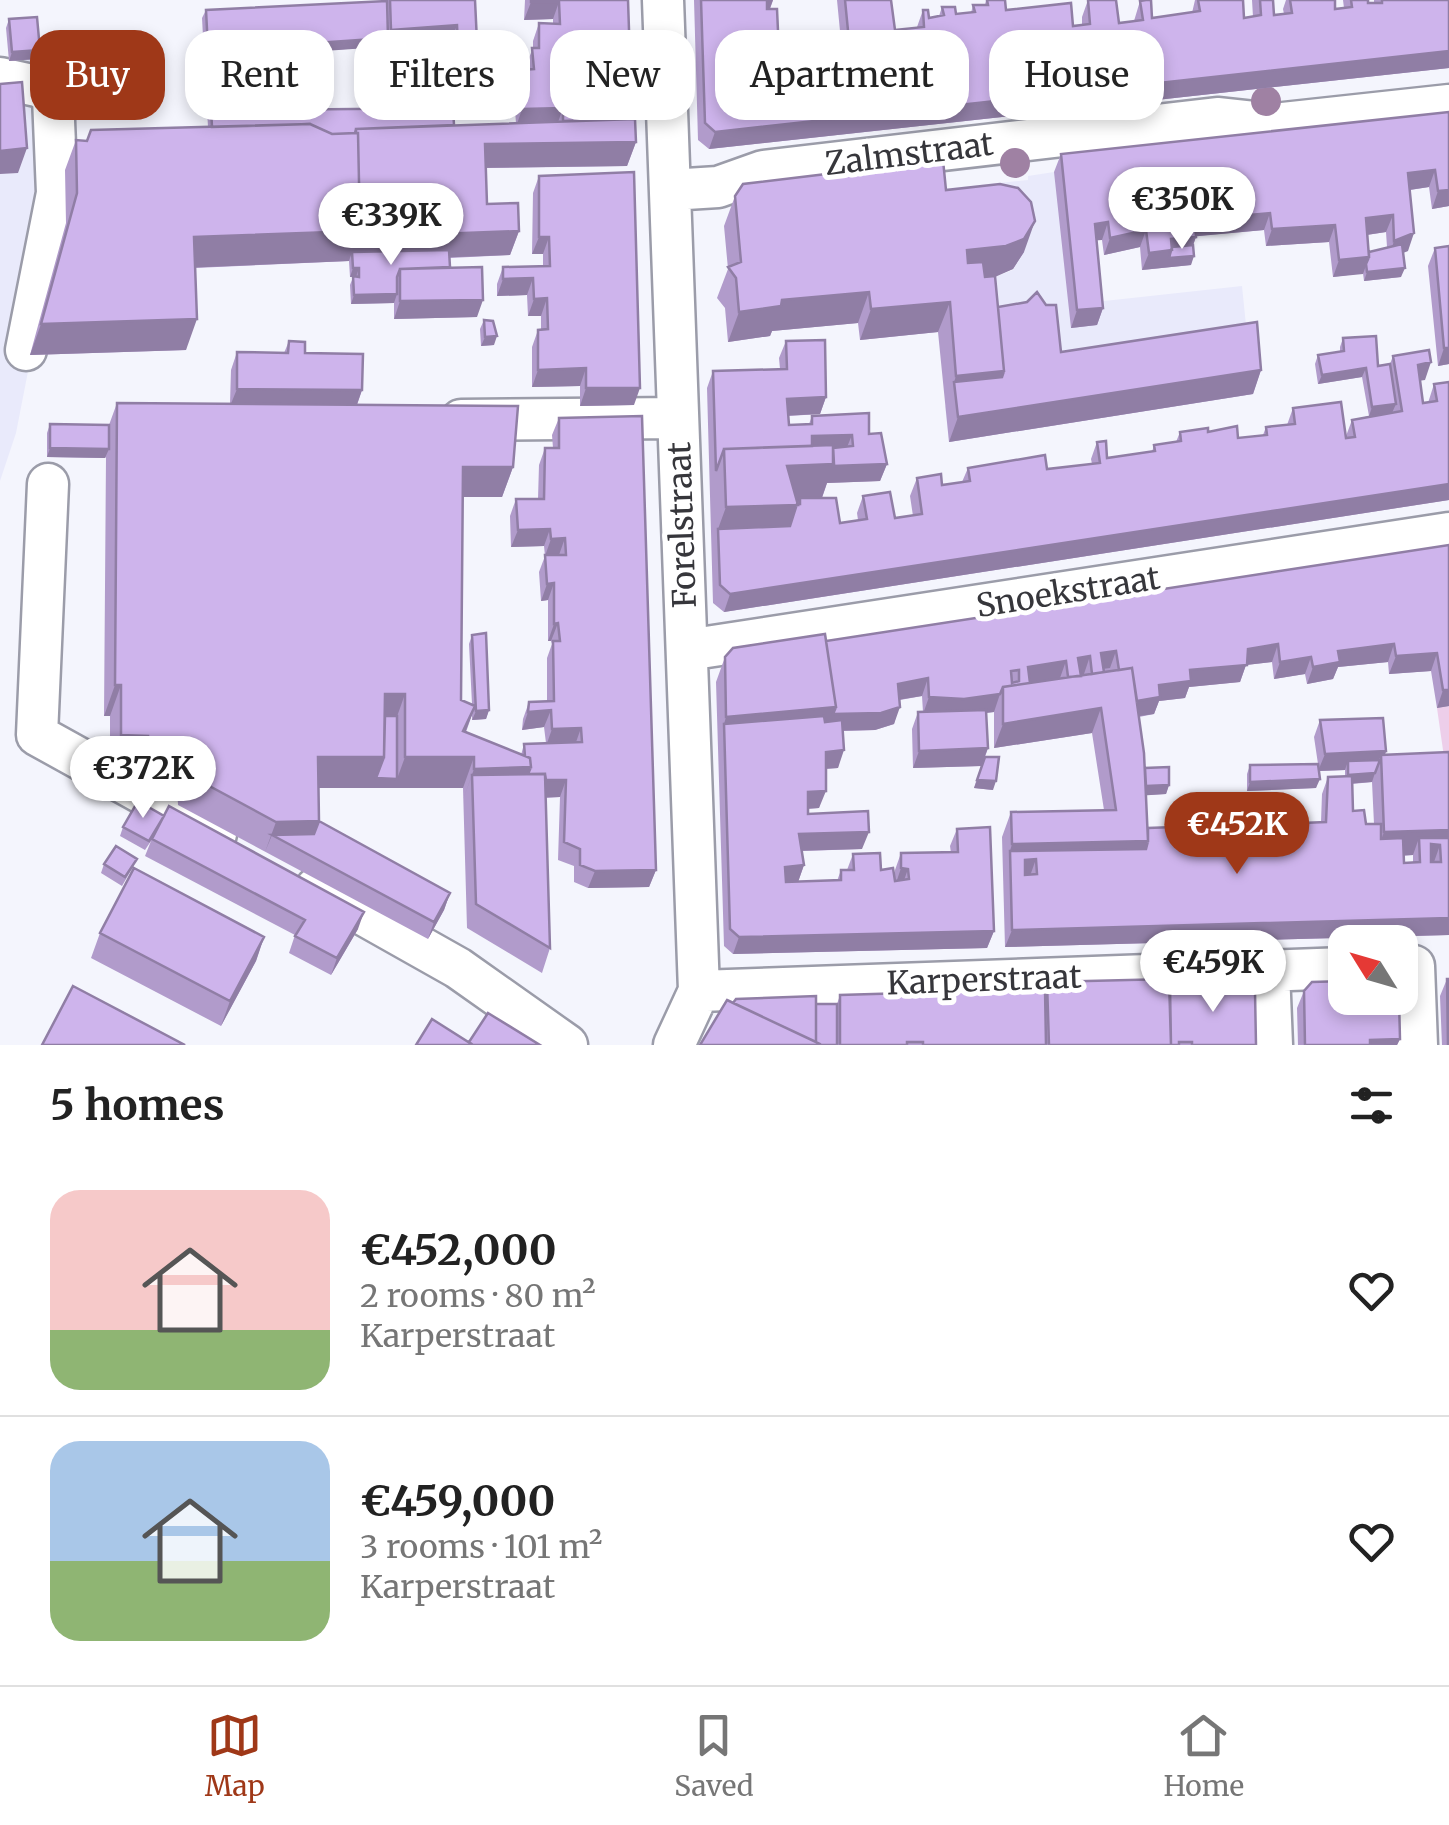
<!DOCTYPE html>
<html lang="en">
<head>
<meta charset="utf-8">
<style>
  :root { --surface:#fff; --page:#f6f6f6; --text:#222; --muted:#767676; --line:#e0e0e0; --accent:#9f3818 }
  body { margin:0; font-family:Merriweather,serif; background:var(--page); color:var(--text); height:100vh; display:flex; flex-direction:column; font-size:38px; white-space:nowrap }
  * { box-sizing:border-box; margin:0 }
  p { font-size:32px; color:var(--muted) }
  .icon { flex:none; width:55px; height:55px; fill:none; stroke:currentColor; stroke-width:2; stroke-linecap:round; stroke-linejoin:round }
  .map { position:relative; height:1045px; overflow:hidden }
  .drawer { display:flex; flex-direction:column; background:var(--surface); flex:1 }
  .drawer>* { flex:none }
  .top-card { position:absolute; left:30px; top:30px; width:1390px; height:90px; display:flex; gap:20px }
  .needle { width:65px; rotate:307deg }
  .controls { position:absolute; left:1328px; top:925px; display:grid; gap:20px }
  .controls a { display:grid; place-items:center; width:90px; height:90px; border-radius:20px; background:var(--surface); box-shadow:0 5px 15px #0003; font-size:50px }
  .price { position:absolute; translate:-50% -85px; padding:0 22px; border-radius:35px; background:#fff; color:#222; font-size:32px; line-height:65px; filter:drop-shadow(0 2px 5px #0008) }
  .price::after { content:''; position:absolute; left:50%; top:60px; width:30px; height:22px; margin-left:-15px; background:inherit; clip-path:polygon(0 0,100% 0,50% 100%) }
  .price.selected { background:var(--accent); color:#fff }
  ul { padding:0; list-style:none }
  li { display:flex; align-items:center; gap:30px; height:250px; padding:0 50px }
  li+li { border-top:2px solid var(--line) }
  li span { display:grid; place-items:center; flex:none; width:280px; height:200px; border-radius:30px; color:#555 }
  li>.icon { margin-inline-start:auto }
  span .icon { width:120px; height:120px; fill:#fffc; stroke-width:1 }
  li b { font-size:42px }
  h2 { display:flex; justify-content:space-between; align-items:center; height:120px; padding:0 50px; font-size:42px }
  .chip { padding:0 35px; border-radius:30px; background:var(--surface); box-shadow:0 5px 15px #0003; font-size:35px; line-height:90px }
  .chip.selected { background:var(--accent); color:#fff }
  .menu { display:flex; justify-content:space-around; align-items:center; height:140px; border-top:2px solid var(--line); background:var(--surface); font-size:28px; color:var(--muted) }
  .menu a { display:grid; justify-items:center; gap:5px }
  .menu .selected { color:var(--accent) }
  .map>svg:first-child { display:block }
</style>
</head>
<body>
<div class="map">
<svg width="1449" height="1045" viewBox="0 0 1449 1045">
  <rect width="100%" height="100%" fill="#f4f5fd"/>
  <path fill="#e9eafb" d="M90 54 16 433 0 481V62Z
    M1054 172 1095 302 1242 286 1253 394 949 442 945 406 992 402 995 277 1013 270 1024 252 931 190 1028 180V176Z"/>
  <path fill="#edceea" d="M1449 706V792L1437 708Z"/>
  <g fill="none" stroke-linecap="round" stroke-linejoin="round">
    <g stroke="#9b9ca9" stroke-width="45">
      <path id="minor" d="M663 0 699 991 674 1045
        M0 78 41 87 53 97 57 193 26 350
        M670 190 718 187 763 171 1217 118 1274 124 1449 105
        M461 420 678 418
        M48 484 37 735 216 834
        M687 650 1449 533
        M316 888 458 968 567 1045
        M1414 966 1417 1045
        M1269 971 1272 1045
        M699 991 1345 968"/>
    </g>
    <use href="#minor" stroke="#fff" stroke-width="40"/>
  </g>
  <g fill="#9f81a3">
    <circle cx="1266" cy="101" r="15"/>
    <circle cx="1015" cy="163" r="15"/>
  </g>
  <path fill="#b19bcb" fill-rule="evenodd" d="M387 0H475L478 63 472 80 457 82 458 64H452L451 42 243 56 245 110 454 125 516 123 513 87 520 70H526V65L533 48V41L539 23 553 24V19L524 20 525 0H628L632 119 636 142 627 166 486 168 487 204 519 231 510 255 450 258V267L477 317 394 319V303L351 304 350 285 353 277H350L349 261 195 268 186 350 30 355 66 223 65 170 76 140 86 141 208 127 202 18 206 10 387 1Z
    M694 0H773L770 9 775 89 784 88 783 76 790 58 802 59 806 48 825 65 843 62 837 0H891L895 30 917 27 923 10 929 18 939 16 942 7 956 14 971 13 973 5H985L986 0 1006 10 1073 26 1082 25V17L1088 0 1119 23 1134 21 1140 1 1152 18 1192 13 1195 0H1243L1244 18 1253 17 1252 0H1273L1274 15 1284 14 1283 9 1286 0H1335V9L1344 8 1343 0H1368V3H1374V0H1449V68L709 149 698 140Z
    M9 19 37 59 9 61 6 28Z
    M1449 112V206L1432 209 1429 187 1410 190 1408 251 1403 252 1401 277 1364 281 1363 273 1333 277 1329 242 1266 246 1264 230 1196 236 1193 245 1191 265 1142 270 1140 247 1104 255 1102 240H1096L1103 308 1097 325 1071 328 1054 172 1061 154ZM1386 232 1387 247 1369 252 1367 235Z
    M539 176 634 405 580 406V386L532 387V347L538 330H541V316H528L527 295 497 296V284L503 267 543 266V254H532L533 193Z
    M946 190 1024 252 1013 269 995 276 998 307 1061 352 1261 370 1253 394 949 442 938 332 860 340 858 323 772 331 770 336 728 342 725 308 717 298 728 269 724 226 735 196Z
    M1449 246V364L1438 366 1428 266 1435 248Z
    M484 320 494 345 481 346 480 329Z
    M1343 338 1378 366 1390 364 1393 356 1425 380H1420L1423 403H1428L1434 384 1449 500 724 612 713 603 707 388 713 371 780 369 779 358 786 341 826 397 820 414 788 416 789 425 809 424 812 416 869 434 887 464 880 481 827 483 822 498 840 523 858 520 857 513 863 496 895 518 913 516 910 496 917 478 942 485 962 482 968 468 1047 469 1092 464 1091 459 1097 442 1107 458 1152 452 1154 445 1176 442 1180 432H1208L1238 438 1263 435 1266 427 1287 425 1293 408 1346 436 1352 420 1369 416 1362 377 1318 384 1315 364 1318 355 1340 352V347Z
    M289 341 362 390 357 405 513 467 502 497H463L461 700 472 704 469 644 472 635 489 710 486 719 472 720V715L466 732 521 755 524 744 546 743 544 727 522 730 523 719 529 702 547 701V658L552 644 551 641H548V600L541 601 539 572 545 556 544 546 511 547 510 516 516 499H538L539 465 545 448H553L552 435 559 418 656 870 649 887 588 888 574 882V866L558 860 560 797 546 798 550 948 542 973 467 928 463 788H319V821L450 893 444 910 428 939 178 805 177 786 141 787 136 783 137 766H110V716H104L106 457 105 458 47 457V433L50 424 109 425 117 403 230 404 231 370 237 352 284 353Z
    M1449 545V706L1437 708 1431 671 1389 674 1388 662 1338 667 1333 679 1307 684 1305 674 1274 679 1272 662 1246 665 1240 682 1189 687 1185 698 1159 701 1154 714 1139 717 1145 768 1169 785 1166 794 1146 795 1148 828 1201 838 1249 837 1254 825 1321 822 1322 794 1328 777H1345V770L1319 771 1316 788 1247 791V774L1250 765 1318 764 1314 737 1320 720 1386 751 1385 755 1449 752V935L1005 947 1002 837 1011 812 1104 810 1092 733 994 748V712L986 713 988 748 985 757 993 790 974 788 981 766 913 768 912 729 918 712H923L922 696 900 700 894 724 875 730 843 731 838 768 826 769 819 808 808 809V814L862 849 802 851 804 865 798 882 837 881 841 870H847L853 854 895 877V870L901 853H951L950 846 957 829 994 931 987 948 733 954 724 946 716 682 725 657ZM1372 782 1374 824H1366L1353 811 1352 784ZM1413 855V863H1404L1403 856Z
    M123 827 358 929 331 975 289 953 295 935 145 856 151 841 145 850 120 836Z
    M104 864 133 867 122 886 101 873Z
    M100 933 264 937 256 961 221 1026 91 958Z
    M1447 979 1449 1045H1442L1440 996Z
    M1047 982 1170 986 1256 1045H700L733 1003 837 1004 840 995 1045 989Z
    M1304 991 1400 1039 1397 1045H1298L1297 1008Z"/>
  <path fill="#907ea5" d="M766 0H773L767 16Z
    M531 2H559L553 19 524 20Z
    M457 25 451 42 239 57 242 48 388 38 391 30Z
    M778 31 772 48 752 49 758 32Z
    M458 47H464L458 64H452Z
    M40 50 37 59 9 61 12 52Z
    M1449 51V68L709 149 715 132Z
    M478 63 472 80 457 82 463 65Z
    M563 108 557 125 516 127 522 109Z
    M636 142 627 166 476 168 485 144Z
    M27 148 18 173 0 174V151Z
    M1435 170 1429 187 1402 191 1408 173Z
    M1449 190V206L1432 209 1438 191Z
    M1270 213 1264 230 1189 237 1195 220Z
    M1393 215 1386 232 1359 236 1366 218Z
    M1035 221 1024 252 1013 269 995 277 956 281 967 250Z
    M1108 222 1102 240 1088 241 1095 224Z
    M1335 225 1329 242 1266 246 1272 229Z
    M1146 230 1140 247 1104 255 1110 238Z
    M360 231H519L510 255 353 261 352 252 349 261 183 268 194 237Z
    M1414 233 1408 251 1388 259 1394 241Z
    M539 237H549L543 254H532Z
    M1196 237 1190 254 1194 256 1191 265 1142 270 1149 253 1171 239Z
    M1369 257 1363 274 1333 277 1339 260Z
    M353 268H359L356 277H350Z
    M1405 268 1401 277 1364 281 1367 272Z
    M533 278 527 295 497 296 503 279Z
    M869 292 858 323 772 331 770 336 728 342 739 312 782 300Z
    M397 294 394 303 351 304 354 295Z
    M547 298 541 316H528L534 299Z
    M483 300 477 317 394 319 400 301Z
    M950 302 938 332 860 340 871 309Z
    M1103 308 1097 325 1071 328 1077 310Z
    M197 319 186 350 30 355 41 324Z
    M497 336 494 345 481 346 485 337Z
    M1444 348H1449V364L1438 366Z
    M1431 362 1425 380 1411 382 1418 365Z
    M586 368 580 386 532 387 538 370Z
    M1366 368 1362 377 1318 384 1322 375Z
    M1261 370 1253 394 949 442 958 417Z
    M1004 371 993 402 954 382 956 376Z
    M586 388H640L634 405 580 406Z
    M237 389 362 390 356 407 230 406Z
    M826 397 820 414 781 416 787 399Z
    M1396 404 1392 413 1369 416 1372 407Z
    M852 435 845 452 806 454 812 436Z
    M50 448 109 449 105 458 47 457Z
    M834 464H887L880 481 827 483 820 503 800 498 798 504 787 466Z
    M463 467H513L502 497H452Z
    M1449 484V500L724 612 730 594Z
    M798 505 783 544 718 529 726 507Z
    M550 529 544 546 511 547 518 530Z
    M565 538 559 555 545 556 551 539Z
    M554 583 548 600 541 601 547 584Z
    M558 623 551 641H548L554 624Z
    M1278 644 1272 662 1246 665 1240 682 1189 687 1185 698 1159 701 1154 714 1126 718 1133 701 1159 685 1190 670 1248 649Z
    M1394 644 1388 662 1338 667 1333 679 1307 684 1313 667 1338 651Z
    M1116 651 1110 668 1095 670 1101 653Z
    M1437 653 1431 671 1389 674 1396 656Z
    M1090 656 1084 674 1072 675 1078 658Z
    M1311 657 1305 674 1274 679 1280 662Z
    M1066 661 1060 678 1022 684 1028 667Z
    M928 678 922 696 891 701 898 684Z
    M115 685H121L110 716H104Z
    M1443 690H1449V706L1437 708Z
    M385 694H405L394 725H377Z
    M1000 694 994 712 957 716 923 714 929 697Z
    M475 706 464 736 474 757 463 788H307L318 757H384L397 779 405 757 463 731Z
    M836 707 827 731 724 724 726 717Z
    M900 707 894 724 875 730 827 731 833 714Z
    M1101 708 1092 733 994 748 1003 724Z
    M489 710 486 719 472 720 476 711Z
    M551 710 544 727 522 730 528 712Z
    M581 728 575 745 546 746 552 729Z
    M121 735 148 736 137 766H110Z
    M988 748 981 766 913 768 919 751Z
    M844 750 838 768 820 769 826 752Z
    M1386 751 1382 764 1381 755 1376 769 1348 761 1345 770 1318 771 1325 754Z
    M152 756H188L177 786 141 787Z
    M531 767 566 780 560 797 473 799 472 775 463 800 474 769Z
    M1375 773 1372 782 1345 784 1348 775Z
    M1320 779 1316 788 1247 791 1250 782Z
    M977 780 996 781 993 790 974 788Z
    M1169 785 1166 794 1136 796 1139 787Z
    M826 791 819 808 801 809 808 792Z
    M319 821 308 851 272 835 265 852 276 822Z
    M1449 830V855L1440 845 1434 862H1425L1419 838 1413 855 1375 856 1384 832Z
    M869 832 862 849 793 851 799 834Z
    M1148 841 1139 866 1036 859 1030 876 1019 877 1010 851 1012 844Z
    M804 865 798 882 779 885 785 867Z
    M901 868 908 869 902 886H895Z
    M656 870 649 887 588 888 595 871Z
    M450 893 444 910 428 939 434 922Z
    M364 912 358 929 331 975 337 958Z
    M1449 918V935L1005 947 1012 930Z
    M994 931 987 948 733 954 739 937Z
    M264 937 256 961 221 1026 230 1001Z
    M1400 1039 1397 1045H1368L1370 1040Z"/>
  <path fill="#ceb4ec" stroke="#907ea5" stroke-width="2.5" fill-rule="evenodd" d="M390 0H475L478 63 463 65 464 47H458L457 25 391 30Z
    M531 0H628L632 119 563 121V108L522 109 520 70 534 69 532 48H539V23L560 24 559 2H531Z
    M701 0H767V9H777L778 31 758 32V40L772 39 775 89 792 87 790 58 807 60 806 48 824 46 825 65 851 61 845 0H891L895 30 924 27 923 10H928L929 18 944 15 942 7H955L956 14 975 12 973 5H988L987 0H1005L1006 10 1071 3 1073 26 1090 24 1088 0H1116L1119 23 1143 20 1140 1 1146 0H1151L1152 18 1200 11 1198 0H1243L1244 18 1261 15 1260 0H1273L1274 15 1292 13 1290 0H1335V9L1352 7 1351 0H1368V3H1382V0H1449V51L715 132 705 123Z
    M387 1 388 38 242 48 245 110 453 108 454 125 356 129 355 133 332 134 310 124 212 127 206 10Z
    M37 17 40 50 12 52 9 19Z
    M22 82 27 148 0 151V84Z
    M1449 112V190L1438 191 1435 170 1408 173 1414 233 1394 241 1393 215 1366 218 1369 257 1339 260 1335 225 1272 229 1270 213 1195 220 1196 237 1171 239 1172 250 1149 253 1146 230 1110 238 1108 222 1095 224 1103 308 1077 310 1061 154Z
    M635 119 636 142 485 144 487 204 518 203 519 231 358 237 360 231 358 133H356V129Z
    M310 124 332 134 358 133 360 231 194 237 197 319 41 324 77 193 76 140 87 141 91 130Z
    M943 160 946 190 1000 184 1018 188 1031 202 1035 221 1024 239 1006 246 967 250 968 263 983 262 985 277 995 276 1004 371 956 376 950 302 871 309 869 292 782 300 781 306 739 312 736 278 728 267 741 262 735 196 743 184Z
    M634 172 640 388H586V368L538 370V330L548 329 547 298 534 299 533 278 503 279V267L550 266 549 237H539V176Z
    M1402 244 1405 268 1367 272 1366 264 1369 257V252Z
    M1193 245 1194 256 1169 258 1172 247Z
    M1449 246V348H1444L1435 248Z
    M449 250 450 267 400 269 397 277V294L354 295 353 276 359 277V268H353L352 252Z
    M482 267 483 300 400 301V269Z
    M1037 292 1046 305H1056L1061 352 1257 322 1261 370 958 417 954 382 1002 377 1004 371 998 307 1027 302Z
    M484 320 493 321 497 336 485 337Z
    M1376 336 1378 366 1390 364 1396 404 1372 407 1366 368 1322 375 1318 355 1344 351 1343 338Z
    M825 340 826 397 787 399 789 425 812 424V416L869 413V434L881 433 887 464 833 466V448L853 446 852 435 812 436V446L724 449 716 471 713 371 787 369 786 341Z
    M289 341 305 342V353L363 354 362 390 237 389V352L288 353Z
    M1429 350 1431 362 1418 365 1423 403 1437 401 1434 384 1449 382V484L730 594 720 585 718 529 790 526 797 504H800V498H836L840 523 867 519 863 496 890 492 895 518 922 514 917 478 941 474 942 485 970 481 968 468 1045 455 1047 469 1100 463 1097 442 1106 441 1107 458 1155 451 1154 445 1181 441 1180 432 1208 428V432L1237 426 1238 438 1267 435 1266 427 1295 424 1293 408 1341 402 1346 438 1355 437 1352 420 1402 411 1393 356Z
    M117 403 518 406 513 467H463L461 700 475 706 463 731 530 758 531 767 474 769V757H405V694H385L384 757H318L319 821 276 822 189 775 188 756H152L147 753 148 736 121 735V685H115Z
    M642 416 656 870 595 871 580 865V849L564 842 566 780H546L545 774H528L531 767 530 758 525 756 524 744 582 742 581 728 552 729 551 710 528 712 529 702 554 701 553 641H560L558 623 554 624V583L547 584 545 555H566L565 538 551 539 550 529 518 530 516 499H544L545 448H559V418Z
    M50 424 109 425V449L50 448Z
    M833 445 834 464 787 466 798 505 726 507 724 449Z
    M1449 545V690H1443L1437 653 1396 656 1394 644 1338 651 1340 662 1313 667 1311 657 1280 662 1278 644 1248 649 1247 665 1190 670 1191 681 1159 685 1160 697 1137 701 1132 668 1119 670 1116 651 1101 653 1104 672 1092 674 1090 656 1078 658 1081 676 1068 677 1066 661 1028 667 1030 683 1003 687 1000 694 964 699 929 697 928 678 898 684 900 707 881 713 833 714 836 707 826 641ZM1019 670V681L1012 683 1011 671Z
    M486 633 489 710 476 711 472 635Z
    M825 634 836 707 726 717 725 657 733 648Z
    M1132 668 1144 753 1148 841 1012 844 1011 812 1116 810 1101 708 1003 724V687Z
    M986 710 988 748 919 751 918 712Z
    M385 716H397V779L376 778 384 757Z
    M824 716 825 722 842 720 844 750 826 752V791L808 792V814L868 811 869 832 799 834 804 865 785 867 786 882 841 880V870H854L853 854 880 853 881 870 893 868 895 881 909 879 908 869 901 868V853L958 852 957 829 990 827 994 931 739 937 730 929 724 724Z
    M1383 718 1386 751 1325 754 1320 720Z
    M1449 752V830L1384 832 1381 755Z
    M985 757H999L996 781 977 780Z
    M1380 760 1375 773 1348 775V761Z
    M1318 764 1320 779 1250 782V765Z
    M1169 767V785L1146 786 1145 768Z
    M545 774 550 948 476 904 472 775Z
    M1352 776 1353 811 1364 810 1366 824H1381V839L1403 838 1404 863 1420 862 1419 838H1449V918L1012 930 1010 851 1146 849 1148 841V828L1174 827V834L1201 833V838L1255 837 1254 825 1326 822 1328 777ZM1431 844 1440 845 1441 862H1431ZM1036 859 1037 874 1025 875V860Z
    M138 801 164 816 149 841 123 827Z
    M169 806 364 912 337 958 295 936 305 920 152 839Z
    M319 821 450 893 434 922 272 835 314 834Z
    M116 846 137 859 125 877 104 864Z
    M134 868 264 937 230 1001 100 933Z
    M1169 979 1171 1045H1049L1047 982Z
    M1447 979H1449V1045H1448Z
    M1345 981V998H1399L1400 1039 1370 1040V1045H1305L1304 991 1312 982Z
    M1246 984 1255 992 1256 1045H1192V1042H1179V1045H1171L1170 986Z
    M73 986 185 1045H42Z
    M1045 989 1046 1045H923V1042H907V1045H840V995Z
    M816 996V1042L733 1003 736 999Z
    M727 1000 820 1044V1045H700Z
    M816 1004H837V1045H820V1044L816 1042Z
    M488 1013 540 1045H473L469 1042Z
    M432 1019 473 1045H416Z"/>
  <g text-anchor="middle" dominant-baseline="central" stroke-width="10" stroke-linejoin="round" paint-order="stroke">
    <g font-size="32" fill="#36363b" stroke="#fff">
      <text transform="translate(909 154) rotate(-7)">Zalmstraat</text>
      <text transform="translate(682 525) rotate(-92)">Forelstraat</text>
      <text transform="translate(1068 592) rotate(-9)">Snoekstraat</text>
      <text transform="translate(984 980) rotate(-2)">Karperstraat</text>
    </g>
  </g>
</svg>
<div class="controls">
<a><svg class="needle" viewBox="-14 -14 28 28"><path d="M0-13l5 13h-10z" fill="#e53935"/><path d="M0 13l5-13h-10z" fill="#767676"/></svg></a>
</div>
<b class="price" style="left:1182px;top:252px">€350K</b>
<b class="price" style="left:391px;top:268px">€339K</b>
<b class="price" style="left:143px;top:821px">€372K</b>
<b class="price selected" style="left:1237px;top:877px">€452K</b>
<b class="price" style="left:1213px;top:1015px">€459K</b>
<div class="top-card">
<a class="chip selected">Buy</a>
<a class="chip">Rent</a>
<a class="chip">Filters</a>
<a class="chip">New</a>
<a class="chip">Apartment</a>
<a class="chip">House</a>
</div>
</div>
<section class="drawer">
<h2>5 homes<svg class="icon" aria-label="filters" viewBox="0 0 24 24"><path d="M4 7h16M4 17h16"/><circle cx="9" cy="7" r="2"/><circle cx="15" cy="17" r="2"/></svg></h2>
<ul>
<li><span style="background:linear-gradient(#f6c9c9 70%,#8fb573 0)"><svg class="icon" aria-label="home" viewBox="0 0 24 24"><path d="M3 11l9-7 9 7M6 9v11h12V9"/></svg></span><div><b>€452,000</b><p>2 rooms · 80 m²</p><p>Karperstraat</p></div><svg class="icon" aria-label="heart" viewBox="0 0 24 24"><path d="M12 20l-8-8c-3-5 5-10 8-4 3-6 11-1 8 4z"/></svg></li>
<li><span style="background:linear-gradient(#a9c7e8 60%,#8fb573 0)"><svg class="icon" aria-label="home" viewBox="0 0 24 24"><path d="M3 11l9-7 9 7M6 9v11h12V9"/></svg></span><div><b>€459,000</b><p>3 rooms · 101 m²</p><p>Karperstraat</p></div><svg class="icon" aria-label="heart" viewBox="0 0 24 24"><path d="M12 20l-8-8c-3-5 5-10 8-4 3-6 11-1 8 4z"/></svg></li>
</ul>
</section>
<nav class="menu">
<a class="selected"><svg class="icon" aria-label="map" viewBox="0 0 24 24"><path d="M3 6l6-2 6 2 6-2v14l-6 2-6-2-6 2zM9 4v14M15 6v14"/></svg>Map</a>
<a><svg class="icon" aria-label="saved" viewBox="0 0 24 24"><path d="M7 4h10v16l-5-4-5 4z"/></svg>Saved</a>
<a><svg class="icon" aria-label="home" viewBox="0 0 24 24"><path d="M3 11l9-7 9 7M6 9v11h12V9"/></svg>Home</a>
</nav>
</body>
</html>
